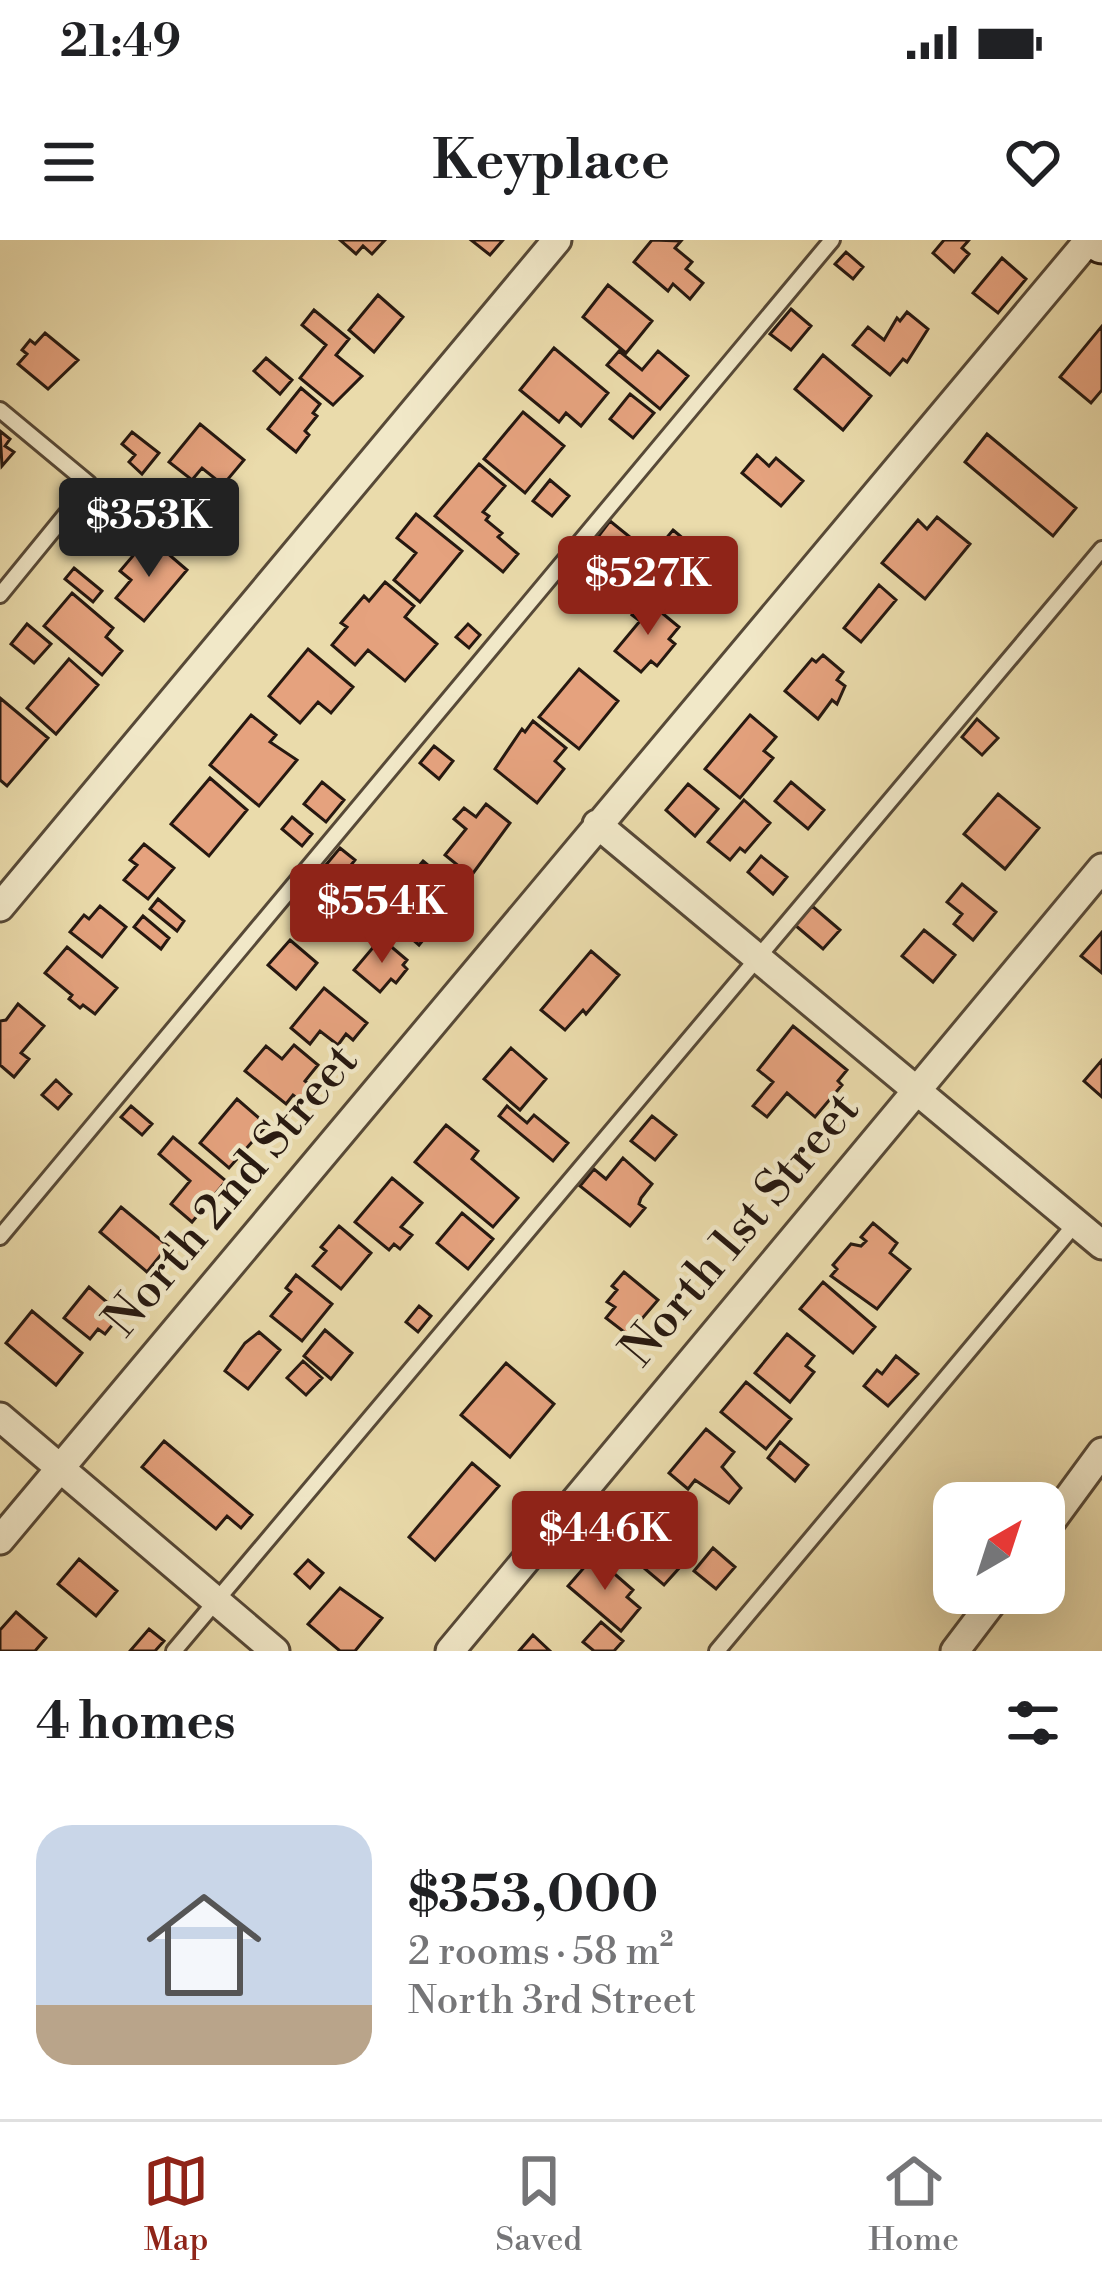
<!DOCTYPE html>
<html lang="en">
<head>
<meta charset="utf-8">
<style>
  :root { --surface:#fff; --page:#f6f6f6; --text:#202124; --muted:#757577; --line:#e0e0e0; --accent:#8f2418 }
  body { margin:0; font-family:"Libre Bodoni",serif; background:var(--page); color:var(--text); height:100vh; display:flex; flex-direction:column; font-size:45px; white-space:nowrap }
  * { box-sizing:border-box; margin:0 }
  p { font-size:39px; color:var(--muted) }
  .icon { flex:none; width:66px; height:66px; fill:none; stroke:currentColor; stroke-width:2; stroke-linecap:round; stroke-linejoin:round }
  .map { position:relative; height:1411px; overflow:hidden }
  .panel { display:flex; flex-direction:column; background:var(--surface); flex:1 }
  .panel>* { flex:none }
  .needle { width:78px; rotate:39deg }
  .fabs { position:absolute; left:933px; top:1242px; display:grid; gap:24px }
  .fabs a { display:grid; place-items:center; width:132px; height:132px; border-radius:24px; background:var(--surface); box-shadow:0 12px 48px #0002; font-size:60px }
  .price { position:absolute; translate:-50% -102px; padding:0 27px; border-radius:12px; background:var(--accent); color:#fff; font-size:39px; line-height:78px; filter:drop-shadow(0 3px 6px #0008) }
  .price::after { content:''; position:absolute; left:50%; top:72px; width:36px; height:27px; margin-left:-18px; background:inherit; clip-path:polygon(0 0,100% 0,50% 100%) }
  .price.current { background:#222; color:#fff }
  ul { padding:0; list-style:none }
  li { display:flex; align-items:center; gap:36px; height:300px; padding:0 36px }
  li span { display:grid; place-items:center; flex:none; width:336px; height:240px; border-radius:36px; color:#555 }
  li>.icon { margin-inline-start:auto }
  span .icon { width:144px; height:144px; fill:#fffc; stroke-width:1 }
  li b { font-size:51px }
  h2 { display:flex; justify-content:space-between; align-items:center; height:144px; padding:0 36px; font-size:51px }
  .status { display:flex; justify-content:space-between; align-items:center; height:84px; padding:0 60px; background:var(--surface); direction:ltr }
  .status svg { height:33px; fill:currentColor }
  header { display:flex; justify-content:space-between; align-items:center; height:156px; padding:0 36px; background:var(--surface); font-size:54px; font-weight:700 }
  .tabs { display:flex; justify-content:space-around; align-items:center; height:168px; border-top:3px solid var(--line); background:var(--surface); font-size:33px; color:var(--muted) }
  .tabs a { display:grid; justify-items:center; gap:6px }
  .tabs .current { color:var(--accent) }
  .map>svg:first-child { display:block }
</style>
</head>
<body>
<div class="status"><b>21:49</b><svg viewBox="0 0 49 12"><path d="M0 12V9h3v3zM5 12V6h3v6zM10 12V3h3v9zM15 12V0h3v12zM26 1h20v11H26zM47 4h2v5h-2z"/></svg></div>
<header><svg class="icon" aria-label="menu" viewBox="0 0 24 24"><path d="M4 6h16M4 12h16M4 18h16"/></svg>Keyplace<svg class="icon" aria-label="heart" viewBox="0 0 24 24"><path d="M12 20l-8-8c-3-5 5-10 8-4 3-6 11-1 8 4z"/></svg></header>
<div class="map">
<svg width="1102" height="1411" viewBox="0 0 1102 1411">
  <rect width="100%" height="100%" fill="#eadbab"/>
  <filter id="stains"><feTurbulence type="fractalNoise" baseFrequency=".00167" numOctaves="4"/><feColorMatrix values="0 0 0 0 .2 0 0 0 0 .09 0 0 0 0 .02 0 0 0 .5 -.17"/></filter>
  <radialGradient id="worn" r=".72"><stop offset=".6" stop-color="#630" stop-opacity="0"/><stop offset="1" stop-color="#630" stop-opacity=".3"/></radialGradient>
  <path fill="#e5a27e" stroke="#261810" stroke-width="3" d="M340 0H385L372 14 363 6 356 14Z
    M471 0H503L490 15Z
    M652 0 681 1 675 8 692 22 686 29 703 43 690 59 673 44 668 51 634 22Z
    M944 0H969L962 8 969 14 954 32 933 13Z
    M846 12 863 27 853 39 835 24Z
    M1002 18 1026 39 998 73 973 53Z
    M608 45 652 81 626 113 583 77Z
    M378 55 403 77 374 112 349 90Z
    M791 69 811 86 791 110 770 94Z
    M314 70 349 99 336 115 362 136 333 165 300 138 326 105 302 85Z
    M907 72 928 89 907 122 903 119 890 135 853 105 868 87 884 100 897 78 900 81Z
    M1102 86V150L1091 163 1060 137Z
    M45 93 78 120 48 149 18 124 27 114 22 110 30 100 35 104Z
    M554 108 608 153 581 186 566 173 559 182 520 150Z
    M619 111 642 130 658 111 688 136 660 169 607 125Z
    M823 115 871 156 843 190 795 149Z
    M266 118 292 140 280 154 254 131Z
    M301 148 320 164 313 173 317 176 305 191 309 195 296 212 268 189Z
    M630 154 654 173 633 198 610 179Z
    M523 172 564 206 525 253 484 219Z
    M200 184 244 220 223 245 202 228 192 240 169 222Z
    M0 191 10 199 5 206 14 212 2 226Z
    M132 192 159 213 142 234 129 222 135 215 122 204Z
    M987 194 1076 268 1053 296 965 222Z
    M757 215 769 226 776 218 803 241 781 266 742 233Z
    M479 224 505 246 483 272 489 276 486 280 502 293 498 297 518 314 503 332 435 276Z
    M550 240 569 256 552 276 533 261Z
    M416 274 462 311 420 362 394 340 416 313 397 298Z
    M937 277 970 304 925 359 882 323 918 280 927 289Z
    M610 281 641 306 628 323 622 319 616 326 591 306Z
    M673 290 692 306 698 299 719 317 704 336 714 343 692 369 661 344 679 323 659 307Z
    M143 304 154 313 159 306 187 330 144 381 116 358 131 340 120 331Z
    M591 314 608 328 597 340 581 327Z
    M74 328 102 351 93 362 65 339Z
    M385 342 414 366 405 377 437 404 405 441 368 410 355 425 332 405 347 387 341 383 364 356 369 361Z
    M879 345 896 360 861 402 844 388Z
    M72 353 113 388 106 397 122 411 102 435 44 386Z
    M645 359 679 387 669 399 675 404 657 426 651 421 641 432 615 411 640 381 632 375Z
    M27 384 51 404 34 423 11 404Z
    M468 384 480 395 469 408 456 397Z
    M308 409 353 447 331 473 318 462 300 483 269 456Z
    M823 415 843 432 837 440 845 446 837 464 832 460 818 479 785 451 812 419 816 422Z
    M69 419 98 445 56 494 27 468Z
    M579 429 618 461 579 509 539 477Z
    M0 458 48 498 7 546 0 540Z
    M251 475 276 495 270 502 297 520 259 566 210 525Z
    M750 475 776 497 764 511 773 518 740 558 705 529Z
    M977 479 998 498 982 515 962 497Z
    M533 481 566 508 555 521 564 529 537 563 495 529 522 489 525 492Z
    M434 506 453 521 439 539 420 523Z
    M210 538 247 570 209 616 171 584Z
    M322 542 344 560 326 582 304 564Z
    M791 542 824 570 808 589 775 561Z
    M688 544 718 569 695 596 666 570Z
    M998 554 1039 588 1005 629 964 594Z
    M744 560 770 583 745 612 740 608 730 620 708 602Z
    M486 564 510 583 471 636 445 615 466 589 454 579 464 568 476 577Z
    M292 577 312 594 302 606 282 589Z
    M144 604 174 628 148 659 124 640 137 625 130 620Z
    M340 608 355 620 341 638 325 626Z
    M761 616 787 637 773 654 748 632Z
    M423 621 469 660 457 675 452 671 439 686 436 684 419 705 396 685 408 671 400 664 411 652 418 658 423 653 407 640Z
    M962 644 996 672 973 700 954 684 962 674 947 662Z
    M158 659 184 681 177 691 150 669Z
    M100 666 126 687 102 717 70 692 84 675 89 679Z
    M812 666 840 690 823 709 795 685Z
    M143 676 169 698 161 709 134 687Z
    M924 690 955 715 933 742 902 716Z
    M1102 692V733L1081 716Z
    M381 698 407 720 403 725 407 729 396 743 391 739 380 752 354 730Z
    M290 700 317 723 296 749 268 725Z
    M67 707 117 748 95 774 83 765 80 768 69 759 72 755 45 733Z
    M591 711 619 735 586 774 583 770 565 790 541 770Z
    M324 748 367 783 353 800 346 794 338 805 320 791 310 804 291 788Z
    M18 764 44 786 21 813 29 819 14 837 0 825V781L6 780Z
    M793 786 847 830 838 841 842 845 815 877 787 853 767 877 753 866 773 842 758 830Z
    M294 805 318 825 305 841 312 847 301 861 293 855 286 864 245 831 266 806 282 819Z
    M511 808 546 839 520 870 484 839Z
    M1102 820V857L1084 841Z
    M56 840 71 854 58 869 42 855Z
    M237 859 267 885 229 928 200 903Z
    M131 866 152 884 142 895 121 877Z
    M507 866 527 883 534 875 568 903 553 921 499 876Z
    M652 876 676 895 655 920 631 901Z
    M446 885 478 911 472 919 518 958 493 987 415 922Z
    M173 897 226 941 192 982 171 964 190 941 159 914Z
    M623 918 652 944 641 958 639 964 645 968 630 986 580 946 594 929 606 939Z
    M392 938 422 963 401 987 412 995 400 1009 394 1004 389 1010 355 982Z
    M121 967 168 1006 147 1032 100 992Z
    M462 973 493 999 468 1029 437 1003Z
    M873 983 897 1003 890 1013 910 1029 877 1069 831 1036 837 1029 833 1025 851 1004 861 1006 866 1001 861 997Z
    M339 986 371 1013 341 1049 313 1026 326 1011 321 1007Z
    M624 1032 658 1060 628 1095 606 1078 615 1067 607 1062 617 1050 612 1046Z
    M296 1035 332 1064 302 1101 271 1076 291 1052 286 1048Z
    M823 1042 875 1087 853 1113 800 1069Z
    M89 1047 115 1069 108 1078 114 1083 105 1094 98 1089 90 1099 64 1078Z
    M419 1066 431 1076 418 1092 406 1082Z
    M32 1071 82 1113 56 1145 6 1103Z
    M325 1090 352 1113 331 1139 304 1116Z
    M259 1092 280 1110 248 1149 225 1131 245 1103Z
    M787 1094 814 1116 806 1126 814 1132 790 1162 755 1133Z
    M896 1116 918 1134 888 1166 864 1146 877 1130 882 1134Z
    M303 1121 322 1138 306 1155 287 1138Z
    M506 1123 554 1164 510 1217 461 1175Z
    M746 1142 791 1179 766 1209 721 1172Z
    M706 1189 734 1212 722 1227 741 1248 729 1263 695 1240 688 1249 669 1233Z
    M164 1201 252 1275 241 1288 227 1276 216 1289 142 1227Z
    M780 1202 808 1225 795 1241 768 1218Z
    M472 1223 499 1246 435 1320 409 1297Z
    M632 1263 671 1296 669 1299 679 1308 671 1317 681 1326 664 1345 605 1295Z
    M713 1308 735 1327 716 1349 694 1331Z
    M594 1316 633 1350 627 1357 640 1368 621 1391 568 1346Z
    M79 1319 117 1351 96 1376 58 1344Z
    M308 1320 323 1333 310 1348 295 1334Z
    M340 1348 382 1378 355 1411H340L308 1384Z
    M16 1372 46 1398 35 1411H0V1390Z
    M601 1382 623 1401 614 1411H594L583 1402Z
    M149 1389 164 1401 155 1411H130Z
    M533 1395 550 1411H519Z"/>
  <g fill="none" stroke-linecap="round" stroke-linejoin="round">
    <g stroke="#574937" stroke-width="20">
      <path id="lane" d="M0 170 88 243 85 251 0 355
        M0 997 832 0
        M174 1411 1102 309
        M717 1411 1076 983"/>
    </g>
    <g stroke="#574937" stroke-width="33">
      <path id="street" d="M597 584 1102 1005
        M0 667 557 0
        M0 1177 275 1411
        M1044 1291 1102 1212
        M0 1300 1089 0
        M450 1411 1102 628
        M955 1411 999 1353"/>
    </g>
    <g stroke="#261810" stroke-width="45">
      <path id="secondary" d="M1099 0 1102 3"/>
    </g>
    <use href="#lane" stroke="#f1e8c8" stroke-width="14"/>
    <use href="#street" stroke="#f1e8c8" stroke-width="27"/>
    <use href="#secondary" stroke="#f1e8c8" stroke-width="39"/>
  </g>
  <g text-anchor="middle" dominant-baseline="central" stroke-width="9" stroke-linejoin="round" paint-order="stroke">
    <g font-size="48" fill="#261810" stroke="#f1e8c8">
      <text transform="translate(232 951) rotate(-50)">North 2nd Street</text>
      <text transform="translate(741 990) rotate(-50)">North 1st Street</text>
    </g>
  </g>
  <rect width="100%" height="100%" filter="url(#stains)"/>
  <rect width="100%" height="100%" fill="url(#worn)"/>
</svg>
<div class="fabs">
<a><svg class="needle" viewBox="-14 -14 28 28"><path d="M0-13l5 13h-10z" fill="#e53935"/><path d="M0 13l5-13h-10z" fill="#757577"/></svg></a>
</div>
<b class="price current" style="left:149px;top:340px">$353K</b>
<b class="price" style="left:648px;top:398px">$527K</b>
<b class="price" style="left:382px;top:726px">$554K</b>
<b class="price" style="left:605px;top:1353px">$446K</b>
</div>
<section class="panel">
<h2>4 homes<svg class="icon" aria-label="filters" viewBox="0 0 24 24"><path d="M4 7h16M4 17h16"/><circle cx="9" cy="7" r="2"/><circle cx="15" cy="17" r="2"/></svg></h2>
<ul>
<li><span style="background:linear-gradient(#c9d6e8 75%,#b9a48a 0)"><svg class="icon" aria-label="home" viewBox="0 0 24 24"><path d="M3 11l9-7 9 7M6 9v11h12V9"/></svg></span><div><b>$353,000</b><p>2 rooms · 58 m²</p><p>North 3rd Street</p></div></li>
</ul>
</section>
<nav class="tabs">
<a class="current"><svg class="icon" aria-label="map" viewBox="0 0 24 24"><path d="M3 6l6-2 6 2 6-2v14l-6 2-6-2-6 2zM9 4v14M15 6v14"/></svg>Map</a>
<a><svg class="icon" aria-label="saved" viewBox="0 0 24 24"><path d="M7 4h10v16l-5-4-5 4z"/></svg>Saved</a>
<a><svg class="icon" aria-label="home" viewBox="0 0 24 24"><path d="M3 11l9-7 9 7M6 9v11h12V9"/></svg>Home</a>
</nav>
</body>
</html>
